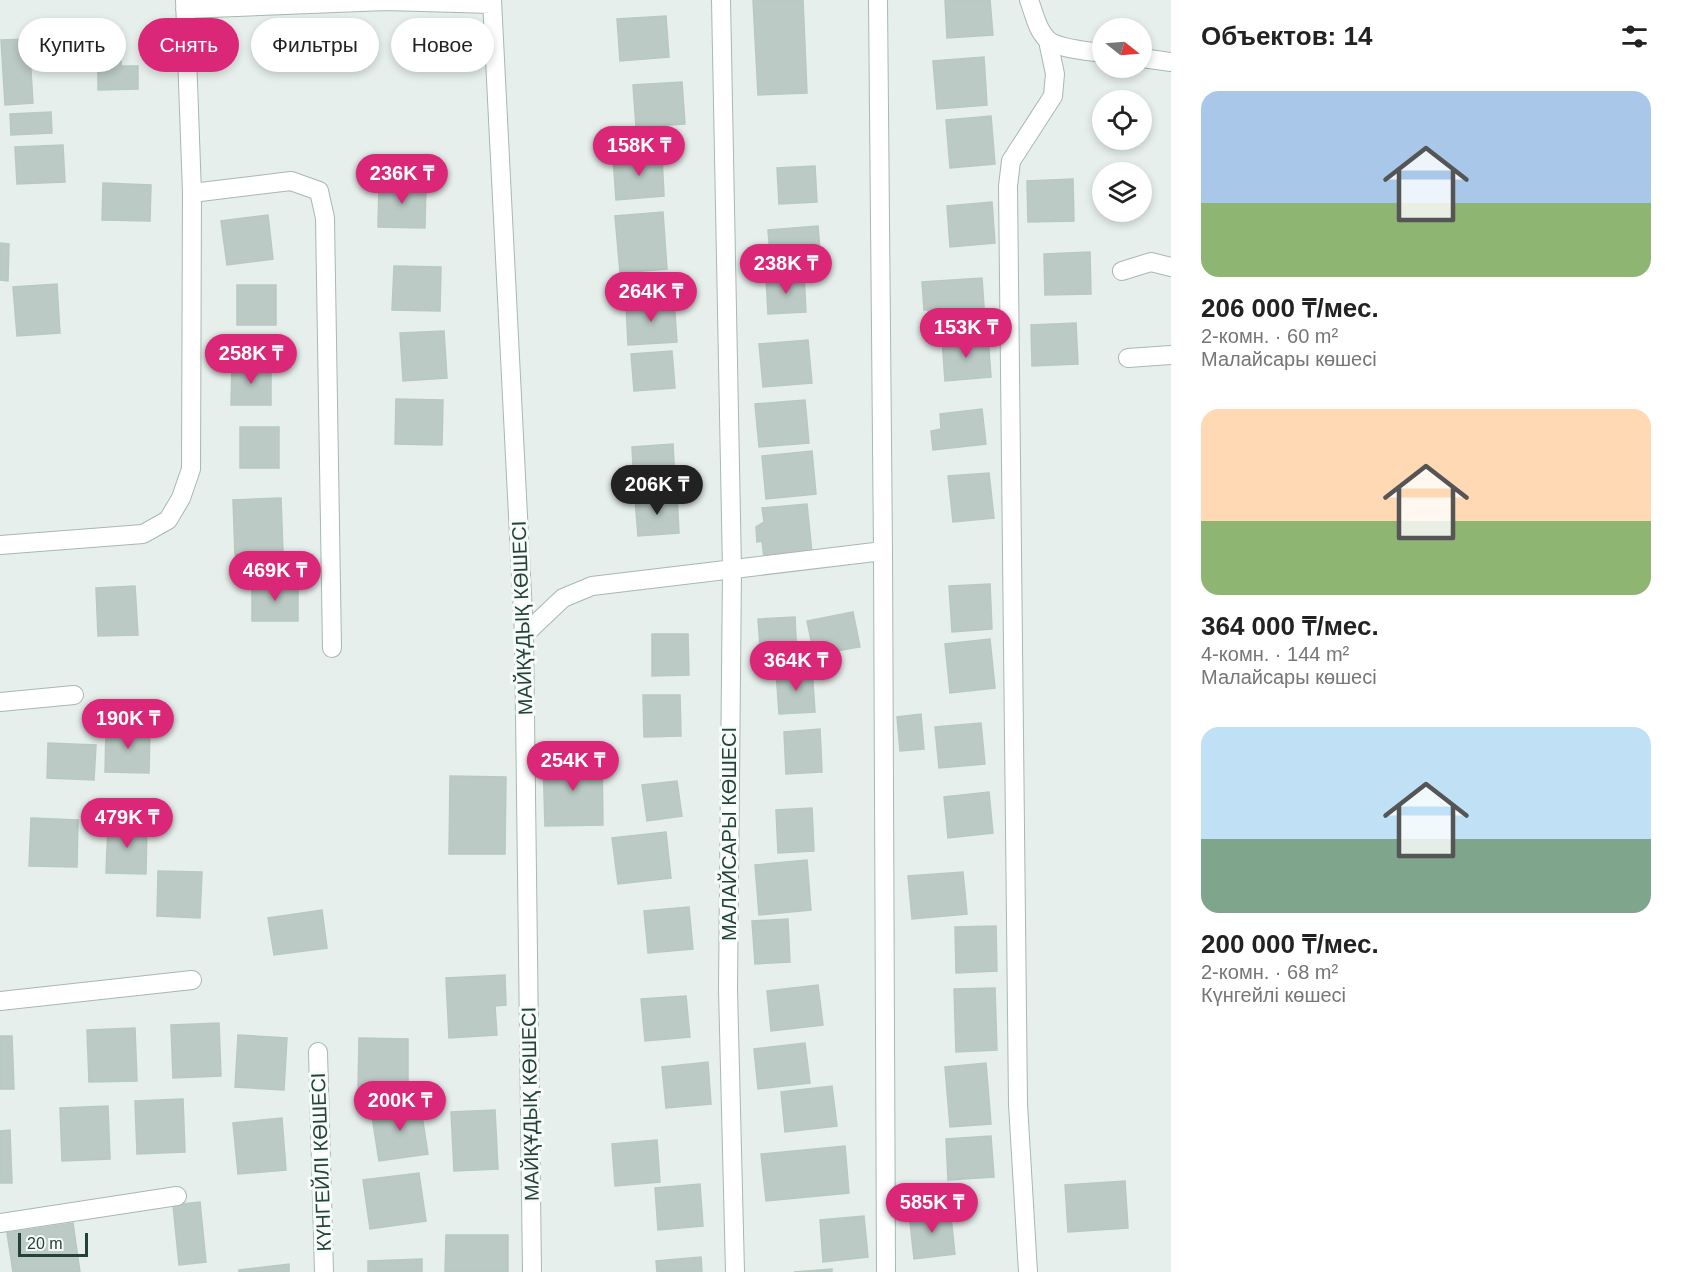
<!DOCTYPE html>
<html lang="ru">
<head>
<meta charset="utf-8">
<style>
  :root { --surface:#fff; --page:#f6f6f6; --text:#222; --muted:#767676; --accent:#db2777 }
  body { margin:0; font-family:Arial,sans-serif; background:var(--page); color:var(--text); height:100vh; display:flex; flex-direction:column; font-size:22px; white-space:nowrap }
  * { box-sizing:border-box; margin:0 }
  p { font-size:20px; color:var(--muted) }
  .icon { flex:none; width:33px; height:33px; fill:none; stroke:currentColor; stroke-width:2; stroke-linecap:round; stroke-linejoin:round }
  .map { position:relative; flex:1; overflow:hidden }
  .side { display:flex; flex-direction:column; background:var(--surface); width:510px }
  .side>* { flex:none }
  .banner { position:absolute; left:18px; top:18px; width:570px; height:54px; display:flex; gap:12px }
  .needle { width:39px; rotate:107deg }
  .tools { position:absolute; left:1092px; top:18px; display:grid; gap:12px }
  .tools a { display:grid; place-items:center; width:60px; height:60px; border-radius:50%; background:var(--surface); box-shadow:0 3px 9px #0003; font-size:30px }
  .scale { position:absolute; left:18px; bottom:15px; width:70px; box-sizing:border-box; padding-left:6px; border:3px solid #24423a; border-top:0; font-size:16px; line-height:21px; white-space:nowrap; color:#24423a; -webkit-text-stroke:4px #f7fbf9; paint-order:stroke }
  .price { position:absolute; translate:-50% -51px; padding:0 14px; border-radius:21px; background:var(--accent); color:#fff; font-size:20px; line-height:39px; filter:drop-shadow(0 2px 3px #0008) }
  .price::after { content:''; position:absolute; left:50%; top:36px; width:18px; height:14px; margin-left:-9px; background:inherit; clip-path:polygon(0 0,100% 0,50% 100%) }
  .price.selected { background:#222; color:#fff }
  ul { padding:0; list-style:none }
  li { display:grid; align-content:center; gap:12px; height:318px; padding:0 30px }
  li span { display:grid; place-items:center; height:186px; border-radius:18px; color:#555 }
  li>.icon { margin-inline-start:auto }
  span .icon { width:108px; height:108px; fill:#fffc; stroke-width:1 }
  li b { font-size:26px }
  h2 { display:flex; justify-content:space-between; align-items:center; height:72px; padding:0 30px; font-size:26px }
  .tag { padding:0 21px; border-radius:27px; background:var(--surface); box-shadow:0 3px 9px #0003; font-size:21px; line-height:54px }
  .tag.selected { background:var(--accent); color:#fff }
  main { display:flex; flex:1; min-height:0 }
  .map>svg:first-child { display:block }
</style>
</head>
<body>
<main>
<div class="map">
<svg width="1171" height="1272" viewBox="0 0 1171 1272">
  <rect width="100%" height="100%" fill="#e6efeb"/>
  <path fill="#bbcac4" stroke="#b8c9c2" stroke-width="1.5" d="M753 0H803L807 93 758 95Z
    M945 0H990L993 35 947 38Z
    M666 16 669 57 620 61 617 19Z
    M98 30H121V66H138V89L98 90Z
    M29 39 33 103 5 105 1 40Z
    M984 57 987 105 937 109 933 61Z
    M682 82 685 124 636 127 633 85Z
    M51 112 52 133 11 135 10 114Z
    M991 116 995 164 950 168 946 120Z
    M63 145 65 182 17 184 15 147Z
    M662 155 664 196 616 200 613 158Z
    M815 166 817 202 779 204 777 168Z
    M1073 179 1074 221 1028 222 1027 181Z
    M103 183 151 185 150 221 102 220Z
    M379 183 426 184 425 228 378 227Z
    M992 202 995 243 950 247 947 206Z
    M663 212 667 269 620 273 615 216Z
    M268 215 273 259 227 265 221 221Z
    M818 226 821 262 771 266 768 230Z
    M0 243 9 244 8 281 0 280Z
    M1090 252 1091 294 1045 295 1044 254Z
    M394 266 441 267 440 311 392 310Z
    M804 275 806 312 768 314 766 278Z
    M982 278 985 321 939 324 938 310H924L922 282Z
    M57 284 60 333 17 336 13 287Z
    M237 285H276V325H237Z
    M674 300 677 342 628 345 626 303Z
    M1076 323 1078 364 1032 366 1031 325Z
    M444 331 447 378 403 381 400 333Z
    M988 336 991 377 945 381 942 340Z
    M808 340 812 383 763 387 759 344Z
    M672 351 675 388 634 391 631 354Z
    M232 364 271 365V405H231Z
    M396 399 443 400 442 445 395 444Z
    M805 400 809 443 759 447 755 404Z
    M982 409 986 444 933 450 931 431 941 429 940 414Z
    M240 427H279V468H240Z
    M673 444 675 481 634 484 632 447Z
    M812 451 816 494 766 499 762 456Z
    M989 473 994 518 953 522 948 476Z
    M677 496 679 533 638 536 635 499Z
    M281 498 283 553 235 555 233 500Z
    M807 504 812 553 764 558 762 541 757 542 756 527 764 522 762 508Z
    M252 584H298V621H252Z
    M990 584 992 629 952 632 949 586Z
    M135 586 138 635 98 636 96 588Z
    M853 612 860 647 814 655 807 621Z
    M795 617 797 660 761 662 758 619Z
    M652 634H688L689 675 652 676Z
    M990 639 995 688 950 693 945 644Z
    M812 669 815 712 779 714 776 671Z
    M643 695H680L681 736 644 737Z
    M921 714 924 749 900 751 897 717Z
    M981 723 985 764 939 768 935 727Z
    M106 727 150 728 149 773 105 772Z
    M820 729 822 772 786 774 784 732Z
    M48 743 96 745 94 780 47 778Z
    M602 757 603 825 545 826 543 759Z
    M450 776 506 777 505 854H449Z
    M677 781 682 816 647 821 642 785Z
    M989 792 993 833 948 838 944 797Z
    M812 808 814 851 778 853 776 810Z
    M31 818 78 820 77 867 29 866Z
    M108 824 147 825 146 874 106 873Z
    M666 832 671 878 618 884 612 838Z
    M807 860 811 910 759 915 755 865Z
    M158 871 202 872 200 918 157 916Z
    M963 872 967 914 912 919 908 876Z
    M689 907 693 949 648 953 644 911Z
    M322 910 327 948 274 955 268 918Z
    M788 919 790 962 755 964 752 921Z
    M996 926 997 971 956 973 955 927Z
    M505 975 506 1005 495 1006 497 1035 449 1038 446 978Z
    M818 985 823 1025 771 1031 767 991Z
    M995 988 997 1050 956 1052 954 989Z
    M686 996 690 1037 645 1041 641 999Z
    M219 1023 221 1076 173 1078 171 1025Z
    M135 1028 137 1081 89 1082 87 1030Z
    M238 1035 287 1038 284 1090 235 1087Z
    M0 1036H12L14 1089H0Z
    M359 1038 408 1039V1090H358Z
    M805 1043 810 1083 758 1089 754 1049Z
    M708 1062 711 1104 666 1108 662 1067Z
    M986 1063 991 1124 950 1127 945 1067Z
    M832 1086 837 1126 785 1132 781 1092Z
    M183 1099 185 1152 137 1154 135 1101Z
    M420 1102 428 1154 379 1161 371 1110Z
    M108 1106 110 1159 62 1161 60 1108Z
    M495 1110 498 1169 454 1171 451 1112Z
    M282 1118 286 1170 238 1174 233 1123Z
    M10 1130 12 1183H0V1131Z
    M991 1136 994 1177 948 1180 946 1139Z
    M657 1140 660 1182 615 1186 612 1144Z
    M845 1146 849 1193 766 1201 761 1154Z
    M419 1173 426 1221 370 1229 363 1180Z
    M1125 1181 1128 1228 1068 1232 1065 1185Z
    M700 1184 703 1226 658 1230 655 1188Z
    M200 1202 206 1262 179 1265 173 1205Z
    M950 1208 955 1254 914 1259 909 1213Z
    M864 1216 868 1257 823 1262 820 1220Z
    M73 1223 80 1272H13L7 1233Z
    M446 1235H508V1272H445Z
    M701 1257 702 1272H657L656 1261Z
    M422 1259V1272H368V1261Z
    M289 1264V1272H239V1270Z
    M832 1269V1272H794Z"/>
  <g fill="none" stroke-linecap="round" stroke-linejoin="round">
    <g stroke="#a8b8b2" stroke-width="20">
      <path id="minor" d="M492 0 524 635 532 1272
        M721 0 732 570 728 989 735 1272
        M878 0 883 551 886 1272
        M1029 0C1034 13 1037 30 1047 39 1057 49 1089 51 1102 53
        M185 9 386 1 492 4
        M1142 58 1171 62
        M192 193 291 181 319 191 325 218 332 648
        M1122 271 1151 262 1171 267
        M1128 358 1171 355
        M0 545 143 534 168 520 181 498 191 469 192 193 185 0
        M524 635 563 598 592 586 883 551
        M0 702 74 695
        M0 1001 192 980
        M318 1052 324 1272
        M0 1223 177 1196
        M1028 1272 1018 1104 1008 186 1011 161 1053 96 1055 74 1048 41"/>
    </g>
    <use href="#minor" stroke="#fff" stroke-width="18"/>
  </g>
  <g text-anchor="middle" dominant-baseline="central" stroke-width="6" stroke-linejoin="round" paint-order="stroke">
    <g font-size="20" fill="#24423a" stroke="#f7fbf9">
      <text transform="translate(522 618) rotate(-92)">МАЙҚҰДЫҚ КӨШЕСІ</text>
      <text transform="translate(729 834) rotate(-90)">МАЛАЙСАРЫ КӨШЕСІ</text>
      <text transform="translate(530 1104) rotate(-91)">МАЙҚҰДЫҚ КӨШЕСІ</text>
      <text transform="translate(321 1162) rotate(-92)">КҮНГЕЙЛІ КӨШЕСІ</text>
    </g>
  </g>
</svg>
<div class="tools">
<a><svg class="needle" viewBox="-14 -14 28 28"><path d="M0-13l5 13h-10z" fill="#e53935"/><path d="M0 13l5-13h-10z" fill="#767676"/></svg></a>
<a><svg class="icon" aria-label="locate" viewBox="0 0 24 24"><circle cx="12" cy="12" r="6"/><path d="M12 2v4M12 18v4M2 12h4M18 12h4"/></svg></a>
<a><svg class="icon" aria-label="layers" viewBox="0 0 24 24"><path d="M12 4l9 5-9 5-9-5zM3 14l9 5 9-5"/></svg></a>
</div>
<div class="scale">20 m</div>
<b class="price" style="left:639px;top:177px">158K ₸</b>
<b class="price" style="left:402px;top:205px">236K ₸</b>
<b class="price" style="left:786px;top:295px">238K ₸</b>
<b class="price" style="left:651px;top:323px">264K ₸</b>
<b class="price" style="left:966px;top:359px">153K ₸</b>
<b class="price" style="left:251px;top:385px">258K ₸</b>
<b class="price selected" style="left:657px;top:516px">206K ₸</b>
<b class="price" style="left:275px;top:602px">469K ₸</b>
<b class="price" style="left:796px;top:692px">364K ₸</b>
<b class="price" style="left:128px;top:750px">190K ₸</b>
<b class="price" style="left:573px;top:792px">254K ₸</b>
<b class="price" style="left:127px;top:849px">479K ₸</b>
<b class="price" style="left:400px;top:1132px">200K ₸</b>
<b class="price" style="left:932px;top:1234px">585K ₸</b>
<div class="banner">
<a class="tag">Купить</a>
<a class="tag selected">Снять</a>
<a class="tag">Фильтры</a>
<a class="tag">Новое</a>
</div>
</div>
<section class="side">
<h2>Объектов: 14<svg class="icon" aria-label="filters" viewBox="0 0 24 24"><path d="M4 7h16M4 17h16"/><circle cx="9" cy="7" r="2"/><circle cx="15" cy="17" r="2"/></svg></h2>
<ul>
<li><span style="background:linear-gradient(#a9c7e8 60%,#8fb573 0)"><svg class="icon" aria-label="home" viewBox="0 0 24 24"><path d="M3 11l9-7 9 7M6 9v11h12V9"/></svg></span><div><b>206 000 ₸/мес.</b><p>2-комн. · 60 m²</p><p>Малайсары көшесі</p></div></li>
<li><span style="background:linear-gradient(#ffd9b3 60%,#8fb573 0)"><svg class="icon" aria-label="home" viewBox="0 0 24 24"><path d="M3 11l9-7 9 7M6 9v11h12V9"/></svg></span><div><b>364 000 ₸/мес.</b><p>4-комн. · 144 m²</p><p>Малайсары көшесі</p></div></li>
<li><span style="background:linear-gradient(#bfe0f5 60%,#7fa58c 0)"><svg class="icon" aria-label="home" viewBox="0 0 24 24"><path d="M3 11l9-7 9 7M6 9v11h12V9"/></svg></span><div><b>200 000 ₸/мес.</b><p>2-комн. · 68 m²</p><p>Күнгейлі көшесі</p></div></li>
</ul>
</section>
</main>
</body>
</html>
